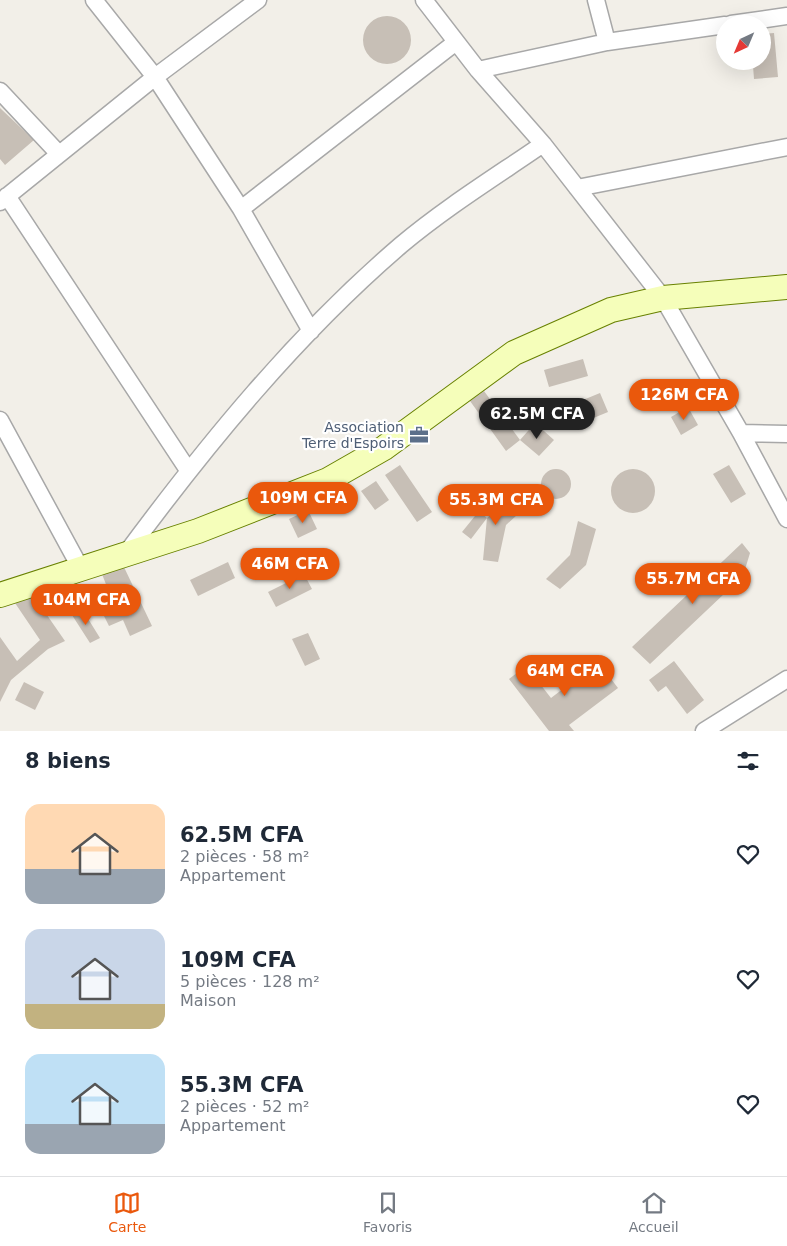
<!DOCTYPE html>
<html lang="fr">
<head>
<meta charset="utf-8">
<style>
  :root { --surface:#fff; --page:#f2f2f3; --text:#1f2937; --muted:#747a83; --line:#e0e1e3; --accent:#ea580c }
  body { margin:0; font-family:"DejaVu Sans",sans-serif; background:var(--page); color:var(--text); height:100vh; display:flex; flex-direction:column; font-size:19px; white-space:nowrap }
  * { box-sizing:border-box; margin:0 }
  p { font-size:16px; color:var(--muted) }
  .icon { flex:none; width:28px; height:28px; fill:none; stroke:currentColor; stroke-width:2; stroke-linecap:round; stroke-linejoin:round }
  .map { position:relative; height:731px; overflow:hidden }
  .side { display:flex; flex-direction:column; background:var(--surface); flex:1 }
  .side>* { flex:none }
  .needle { width:32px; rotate:224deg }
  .fabs { position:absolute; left:716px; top:15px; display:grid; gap:10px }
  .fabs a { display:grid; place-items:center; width:55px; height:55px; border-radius:50%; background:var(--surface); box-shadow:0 5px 20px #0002; font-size:25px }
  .price { position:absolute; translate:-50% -42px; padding:0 11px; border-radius:18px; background:var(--accent); color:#fff; font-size:16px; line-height:32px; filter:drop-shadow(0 1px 2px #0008) }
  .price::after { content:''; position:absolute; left:50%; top:30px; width:15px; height:11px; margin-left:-8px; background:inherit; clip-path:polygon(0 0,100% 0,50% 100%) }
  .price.active { background:#222; color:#fff }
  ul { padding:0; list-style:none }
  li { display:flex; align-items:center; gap:15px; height:125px; padding:0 25px }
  li span { display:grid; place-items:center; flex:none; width:140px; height:100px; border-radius:15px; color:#555 }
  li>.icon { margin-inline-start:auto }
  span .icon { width:60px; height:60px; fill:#fffc; stroke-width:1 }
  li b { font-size:21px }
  h2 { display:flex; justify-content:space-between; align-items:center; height:60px; padding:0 25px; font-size:21px }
  .tab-bar { display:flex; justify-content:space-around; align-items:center; height:70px; border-top:1px solid var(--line); background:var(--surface); font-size:14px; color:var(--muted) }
  .tab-bar a { display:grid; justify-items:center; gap:2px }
  .tab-bar .active { color:var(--accent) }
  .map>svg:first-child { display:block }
</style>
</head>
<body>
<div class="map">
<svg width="787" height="731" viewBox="0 0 787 731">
  <rect width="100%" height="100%" fill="#f2efe8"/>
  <path fill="#c7bfb6" d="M363 40a24 24 0 1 1 48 0a24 24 0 1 1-48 0Z
    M774 33 778 77 754 79 753 66 747 67V61H762V34Z
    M0 108 34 140 5 165 0 159Z
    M583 359 588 376 549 387 544 370Z
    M484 391 520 440 506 451 470 401Z
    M600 393 608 412 591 419 583 400Z
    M688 407 698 425 681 435 671 417Z
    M535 423 554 440 539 456 520 440Z
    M400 465 432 512 417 522 385 475Z
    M729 465 746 494 731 503 713 474Z
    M611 491a22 22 0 1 1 44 0a22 22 0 1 1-44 0Z
    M541 484a15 15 0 1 1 30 0a15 15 0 1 1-30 0Z
    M376 481 389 500 375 510 361 491Z
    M516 493 529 504 506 525 498 562 483 560 487 518 471 539 462 532 479 511 487 518Z
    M308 510 317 529 298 538 289 519Z
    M578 521 596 529 586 565 560 589 546 579 570 555Z
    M742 543 750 553 743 576 650 664 632 647Z
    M228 562 235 578 198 596 190 580Z
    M123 565 152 626 130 636 123 620 109 626 93 594 107 587 102 574Z
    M304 574 312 589 276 607 268 592Z
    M31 592 65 641 48 649 11 680 0 702V637L17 661 40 640 15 603Z
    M82 609 100 638 90 643 72 615Z
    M308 633 320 659 305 666 292 639Z
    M674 661 704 700 687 714 666 686 658 692 649 680Z
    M598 662 618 688 569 725 574 731H549L509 679 526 666 551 698Z
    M24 682 44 692 35 710 15 700Z"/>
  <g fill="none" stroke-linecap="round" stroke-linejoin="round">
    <g stroke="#a8a8a8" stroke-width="19">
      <path id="minor" d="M94 0 155 77 241 209 311 331
        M424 0 478 70 543 144 663 298 741 433 787 519
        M596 0 607 42
        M731 24 787 16
        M478 70 607 42 725 25
        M0 91 59 154
        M577 188 787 147
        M7 196 188 470
        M0 202 155 77 258 0
        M241 209 456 42
        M0 420 81 569
        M741 433 787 434
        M125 555C207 444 296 335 401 245 445 208 495 177 543 144
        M704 731 787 679"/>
    </g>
    <g stroke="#688100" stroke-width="26">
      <path id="secondary" d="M0 595 198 531 328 480 384 448 514 353 611 310 663 298 787 287"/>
    </g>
    <use href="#minor" stroke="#fff" stroke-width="16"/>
    <use href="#secondary" stroke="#f5feba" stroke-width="24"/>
  </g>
  <defs>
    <g id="office-bare" transform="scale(1.5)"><path d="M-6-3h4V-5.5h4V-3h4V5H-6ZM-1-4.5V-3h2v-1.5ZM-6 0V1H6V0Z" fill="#5c6f8a" stroke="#fff" stroke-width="2.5" paint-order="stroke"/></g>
  </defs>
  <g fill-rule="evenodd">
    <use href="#office-bare" x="419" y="435"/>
  </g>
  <g text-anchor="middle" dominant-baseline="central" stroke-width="4.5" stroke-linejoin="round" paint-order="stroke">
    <g font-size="14" fill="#4e5e75" stroke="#fff" text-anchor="end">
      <text x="404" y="427">Association<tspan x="404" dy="16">Terre d'Espoirs</tspan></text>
    </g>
  </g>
</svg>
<div class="fabs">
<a><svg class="needle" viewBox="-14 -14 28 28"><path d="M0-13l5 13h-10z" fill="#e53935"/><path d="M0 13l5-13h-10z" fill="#747a83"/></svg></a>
</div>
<b class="price" style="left:684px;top:421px">126M CFA</b>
<b class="price active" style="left:537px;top:440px">62.5M CFA</b>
<b class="price" style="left:303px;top:524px">109M CFA</b>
<b class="price" style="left:496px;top:526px">55.3M CFA</b>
<b class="price" style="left:290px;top:590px">46M CFA</b>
<b class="price" style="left:693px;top:605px">55.7M CFA</b>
<b class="price" style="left:86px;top:626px">104M CFA</b>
<b class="price" style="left:565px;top:697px">64M CFA</b>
</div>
<section class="side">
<h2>8 biens<svg class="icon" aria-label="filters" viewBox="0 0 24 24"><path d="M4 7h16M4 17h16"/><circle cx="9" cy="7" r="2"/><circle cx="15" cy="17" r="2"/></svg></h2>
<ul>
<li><span style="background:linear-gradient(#ffd9b3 65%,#9aa5b1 0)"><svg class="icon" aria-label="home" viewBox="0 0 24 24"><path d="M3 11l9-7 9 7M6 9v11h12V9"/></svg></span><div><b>62.5M CFA</b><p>2 pièces · 58 m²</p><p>Appartement</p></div><svg class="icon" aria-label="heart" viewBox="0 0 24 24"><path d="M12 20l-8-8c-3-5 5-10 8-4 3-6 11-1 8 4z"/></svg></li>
<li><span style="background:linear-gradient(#c9d6e8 75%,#c2b280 0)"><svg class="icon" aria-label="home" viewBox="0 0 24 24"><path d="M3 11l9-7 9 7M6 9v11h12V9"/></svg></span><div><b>109M CFA</b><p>5 pièces · 128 m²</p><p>Maison</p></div><svg class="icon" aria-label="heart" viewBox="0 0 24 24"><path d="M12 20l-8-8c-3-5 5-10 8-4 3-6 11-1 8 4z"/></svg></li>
<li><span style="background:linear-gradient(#bfe0f5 70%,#9aa5b1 0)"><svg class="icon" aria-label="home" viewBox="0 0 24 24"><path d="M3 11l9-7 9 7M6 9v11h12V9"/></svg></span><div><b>55.3M CFA</b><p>2 pièces · 52 m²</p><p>Appartement</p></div><svg class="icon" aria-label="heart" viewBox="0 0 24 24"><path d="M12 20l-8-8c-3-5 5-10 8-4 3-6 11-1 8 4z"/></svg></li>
</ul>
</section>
<nav class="tab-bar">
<a class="active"><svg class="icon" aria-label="map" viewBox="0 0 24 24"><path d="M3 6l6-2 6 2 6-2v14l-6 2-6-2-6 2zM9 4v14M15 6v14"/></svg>Carte</a>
<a><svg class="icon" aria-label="saved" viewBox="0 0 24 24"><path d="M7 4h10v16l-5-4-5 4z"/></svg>Favoris</a>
<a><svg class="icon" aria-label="home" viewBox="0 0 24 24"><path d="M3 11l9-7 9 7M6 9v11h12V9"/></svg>Accueil</a>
</nav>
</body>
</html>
